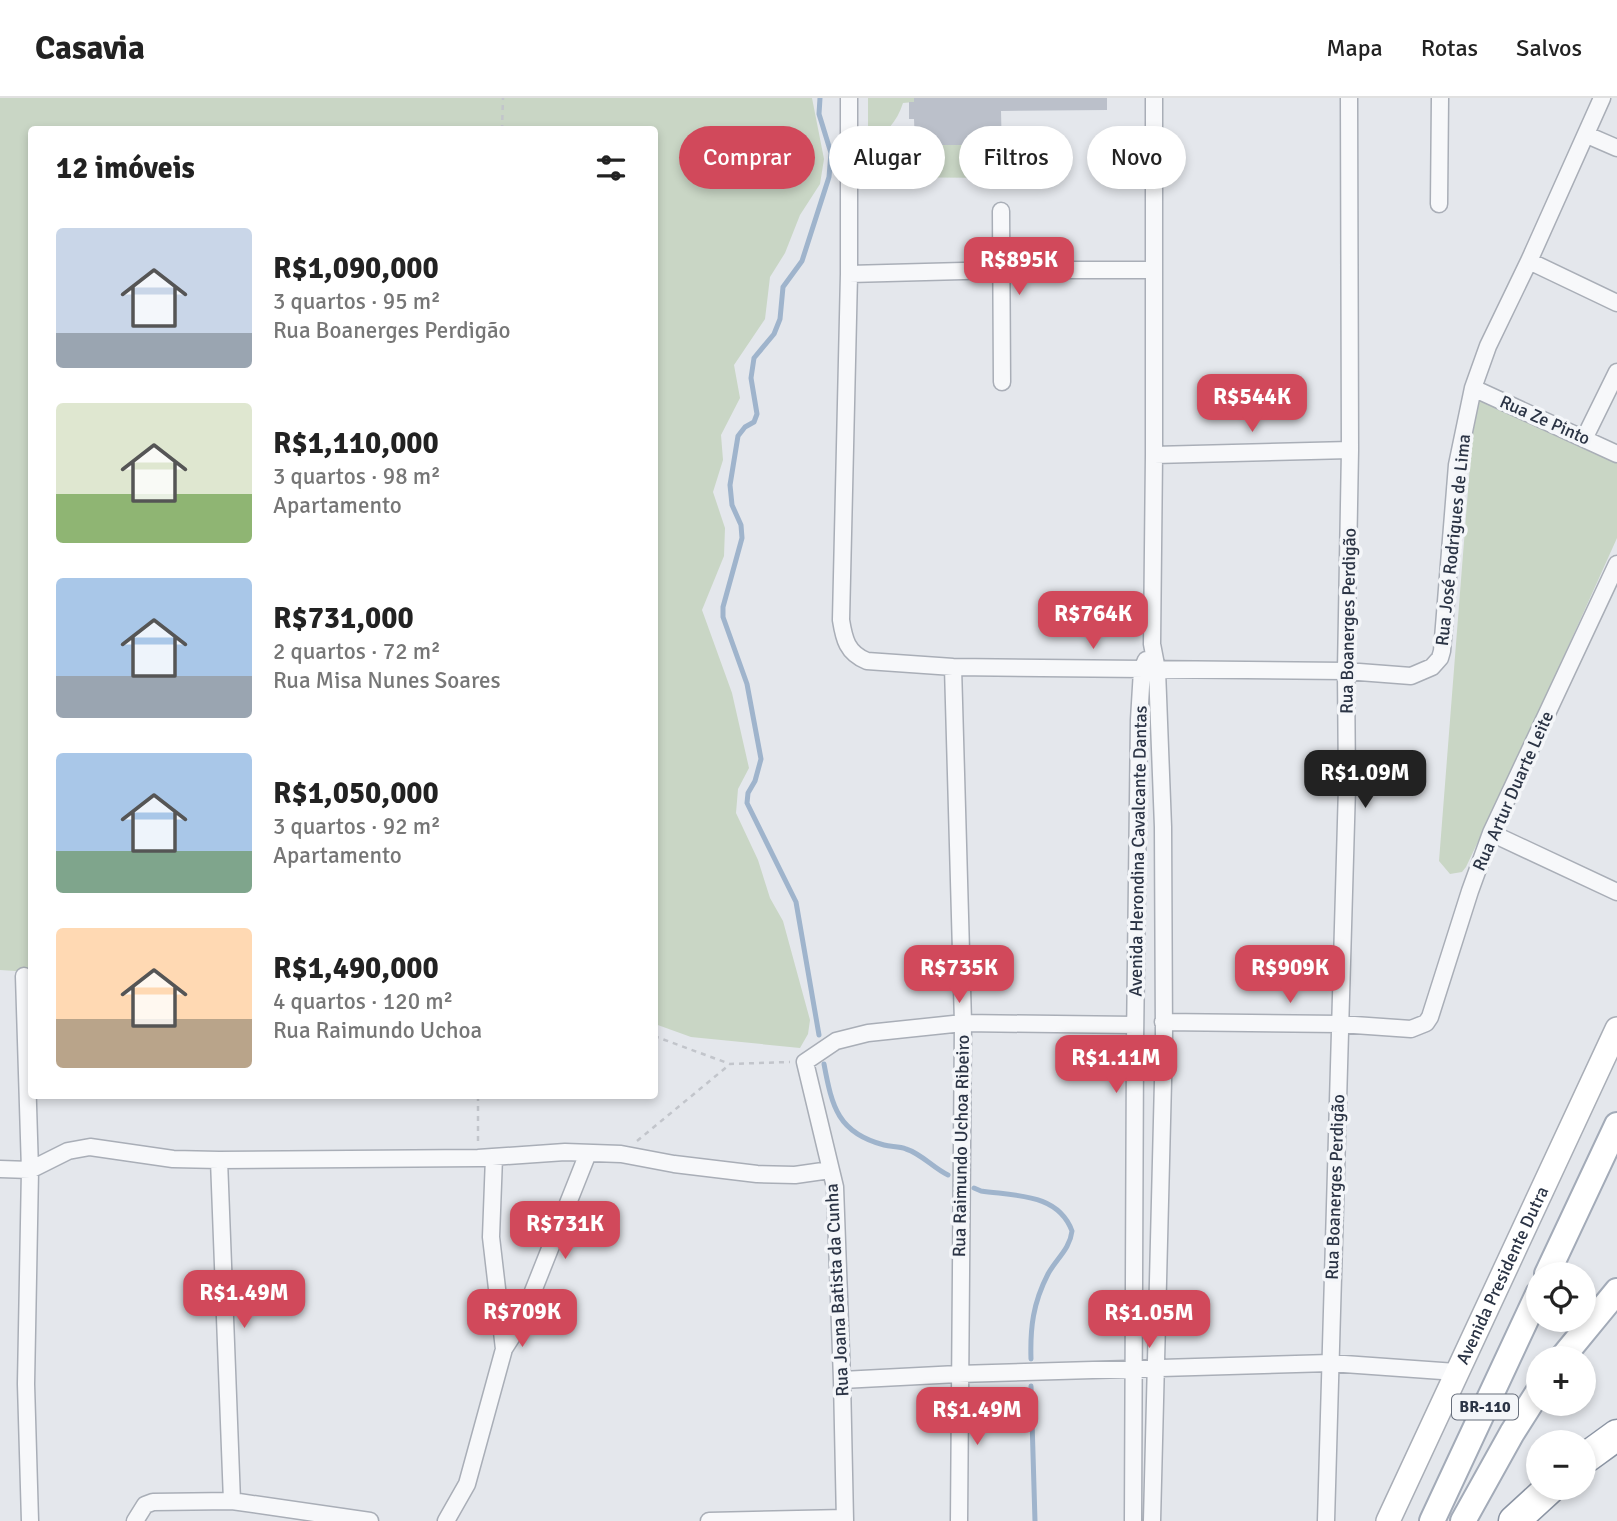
<!DOCTYPE html>
<html lang="pt">
<head>
<meta charset="utf-8">
<style>
  :root { --surface:#fff; --page:#f2f2f2; --text:#222; --muted:#767676; --line:#e0e0e0; --accent:#d1495b }
  body { margin:0; font-family:Signika,sans-serif; background:var(--page); color:var(--text); height:100vh; display:flex; flex-direction:column; font-size:26px; white-space:nowrap }
  * { box-sizing:border-box; margin:0 }
  p { font-size:23px; color:var(--muted) }
  .icon { flex:none; width:38px; height:38px; fill:none; stroke:currentColor; stroke-width:2; stroke-linecap:round; stroke-linejoin:round }
  .map { position:relative; flex:1; overflow:hidden }
  .details { position:absolute; left:28px; top:28px; width:630px; height:973px; display:flex; flex-direction:column; background:var(--surface); border-radius:7px; box-shadow:0 4px 10px #0003 }
  .details>* { flex:none }
  .top-card { position:absolute; left:679px; top:28px; width:665px; height:63px; display:flex; gap:14px }
  .tools { position:absolute; left:1526px; top:1164px; display:grid; gap:14px }
  .tools a { display:grid; place-items:center; width:70px; height:70px; border-radius:50%; background:var(--surface); box-shadow:0 4px 10px #0003; font-size:35px }
  .price { position:absolute; translate:-50% -60px; padding:0 16px; border-radius:14px; background:var(--accent); color:#fff; font-size:23px; line-height:46px; filter:drop-shadow(0 2px 4px #0008) }
  .price::after { content:''; position:absolute; left:50%; top:42px; width:21px; height:16px; margin-left:-10px; background:inherit; clip-path:polygon(0 0,100% 0,50% 100%) }
  .price.on { background:#222; color:#fff }
  ul { padding:0; list-style:none }
  li { display:flex; align-items:center; gap:21px; height:175px; padding:0 28px }
  li span { display:grid; place-items:center; flex:none; width:196px; height:140px; border-radius:7px; color:#555 }
  li>.icon { margin-inline-start:auto }
  span .icon { width:84px; height:84px; fill:#fffc; stroke-width:1 }
  li b { font-size:30px }
  h2 { display:flex; justify-content:space-between; align-items:center; height:84px; padding:0 28px; font-size:30px }
  .pill { padding:0 24px; border-radius:32px; background:var(--surface); box-shadow:0 4px 10px #0003; font-size:24px; line-height:63px }
  .pill.on { background:var(--accent); color:#fff }
  header { display:flex; align-items:center; gap:42px; box-sizing:border-box; height:98px; padding:0 35px; background:var(--surface); border-bottom:2px solid var(--line) }
  header strong { font-size:33px }
  nav { display:flex; gap:38px; margin-inline-start:auto; font-size:24px }
  .map>svg:first-child { display:block }
</style>
</head>
<body>
<header>
<strong>Casavia</strong>
<nav><a>Mapa</a><a>Rotas</a><a>Salvos</a></nav>
</header>
<div class="map">
<svg width="1617" height="1423" viewBox="0 0 1617 1423">
  <rect width="100%" height="100%" fill="#e4e7ec"/>
  <path fill="#c9d6c5" d="M0 0H812L824 61 820 86 800 117 785 155 770 179 765 221 734 267 740 300 721 337 723 362 713 394 725 430 724 458 702 512 732 595 749 670 738 691 736 715 758 762 770 800 783 823 810 922 808 936 800 950 691 939 655 926 654 32H32L31 874 0 872Z
    M868 0H914V4L903 5C897 24 886 36 868 44Z
    M915 47H979L980 56H1001V80L868 79V62L877 61V49Z
    M1478 301 1617 363V440L1528 638 1466 769 1462 774 1450 776 1439 763 1475 303Z"/>
  <g fill="none" stroke-linecap="round" stroke-linejoin="round">
    <path stroke="#9fb4cc" stroke-width="5" d="M819 937 796 804 747 705 748 695 755 683 761 661 747 586 723 519V509L742 440 741 427 732 407 730 387 738 338 745 329 754 324 757 316 751 280 754 260 774 236 780 221 783 189 802 163 829 79 831 55 819 16 820 0
      M824 966C832 1009 838 1035 884 1047 891 1049 899 1048 906 1051 922 1056 933 1070 948 1077
      M974 1090 981 1093C1015 1098 1058 1095 1072 1133 1070 1151 1056 1161 1048 1176 1033 1205 1030 1230 1031 1261
      M1031 1288 1035 1423"/>
  </g>
  <path fill="#bbc0ca" d="M914 0H1107V12L1001 13 1002 56H979V47H915L914 21H909V4H914Z"/>
  <g fill="none" stroke-linecap="round" stroke-linejoin="round">
    <g stroke="#a9aeb7" stroke-width="19">
      <path id="street" d="M849 0V176L841 522C844 541 847 555 867 563L953 569 1346 573 1411 578 1432 569 1440 560 1442 553 1457 367 1473 290 1488 248 1529 163 1602 0
        M1587 37 1617 50
        M1439 106 1440 0
        M1001 113 1002 284
        M1529 163 1617 205
        M849 176 1001 172H1154
        M1473 290 1617 356
        M1585 339 1617 274
        M1154 357 1350 352
        M953 569 963 925 959 1423
        M1491 735 1617 794
        M24 878 30 1072 26 1286 30 1423
        M1163 924 1340 926 1411 931 1426 925 1430 919 1470 793 1491 735 1617 466
        M219 1062 232 1403
        M0 1071 30 1072 68 1053 90 1049 173 1061 219 1062 478 1060 565 1054 621 1056 674 1066 757 1076 795 1077 830 1072
        M504 1251 520 1226 588 1055
        M842 1282 958 1276 1330 1265 1456 1274
        M135 1423 145 1407 153 1404 232 1403 370 1423
        M446 1423 467 1386 504 1251 491 1139 494 1059
        M709 1423 845 1420
        M845 1423 842 1282 835 1089 805 964 836 943 868 935 963 925 1135 927
        M1133 1423 1135 945 1139 622 1142 572 1146 562
        M1152 1423 1164 943 1163 729 1157 572 1152 546 1154 357V0
        M1326 1423 1347 689 1346 573 1350 352 1349 0"/>
    </g>
    <g stroke="#a9aeb7" stroke-width="26">
      <g id="secondary">
        <path id="s1" d="M1388 1423 1617 931"/>
      </g>
    </g>
    <g stroke="#a3abb8" stroke-width="28">
      <path id="primary" d="M1547 1176 1617 1027
        M1562 1260 1617 1193
        M1432 1423 1538 1196
        M1463 1423 1512 1335 1538 1294"/>
    </g>
    <g stroke="#8b94a3" stroke-width="33">
      <path id="highway" d="M1584 1361 1617 1337
        M1514 1423 1550 1390"/>
    </g>
    <path stroke="#c2c5cb" stroke-width="2.5" stroke-dasharray="5 5" stroke-linecap="butt" d="M502 32 503 0
      M654 938 730 966 790 964
      M478 1043V998
      M637 1043 729 967"/>
    <use href="#street" stroke="#f7f8fa" stroke-width="16"/>
    <use href="#secondary" stroke="#fff" stroke-width="23"/>
    <use href="#primary" stroke="#fff" stroke-width="24"/>
    <use href="#highway" stroke="#fff" stroke-width="30"/>
  </g>
  <g text-anchor="middle" dominant-baseline="central" stroke-width="7" stroke-linejoin="round" paint-order="stroke">
    <rect fill="#f4f6f9" stroke="#676e7b" stroke-width="2" x="1452" y="1296.5" width="66" height="25" rx="5"/>
    <g font-size="16" font-weight="bold" fill="#2b3445">
      <text x="1485" y="1309">BR-110</text>
    </g>
    <g font-size="18" fill="#2b3445" stroke="#f4f6f9">
      <text transform="translate(1545 322) rotate(24)">Rua Ze Pinto</text>
      <text transform="translate(1453 442) rotate(-84)">Rua José Rodrigues de Lima</text>
      <text transform="translate(1348 523) rotate(-89)">Rua Boanerges Perdigão</text>
      <text transform="translate(1513 693) rotate(-66)">Rua Artur Duarte Leite</text>
      <text transform="translate(1138 753) rotate(-89)">Avenida Herondina Cavalcante Dantas</text>
      <text transform="translate(961 1048) rotate(-89)">Rua Raimundo Uchoa Ribeiro</text>
      <text transform="translate(1335 1089) rotate(-88)">Rua Boanerges Perdigão</text>
      <text stroke="none"><textPath href="#s1" startOffset="271">Avenida Presidente Dutra</textPath></text>
      <text transform="translate(837 1192) rotate(-93)">Rua Joana Batista da Cunha</text>
    </g>
  </g>
</svg>
<div class="tools">
<a><svg class="icon" aria-label="locate" viewBox="0 0 24 24"><circle cx="12" cy="12" r="6"/><path d="M12 2v4M12 18v4M2 12h4M18 12h4"/></svg></a>
<a>+</a>
<a>−</a>
</div>
<b class="price" style="left:1019px;top:199px">R$895K</b>
<b class="price" style="left:1252px;top:336px">R$544K</b>
<b class="price" style="left:1093px;top:553px">R$764K</b>
<b class="price on" style="left:1365px;top:712px">R$1.09M</b>
<b class="price" style="left:959px;top:907px">R$735K</b>
<b class="price" style="left:1290px;top:907px">R$909K</b>
<b class="price" style="left:1116px;top:997px">R$1.11M</b>
<b class="price" style="left:565px;top:1163px">R$731K</b>
<b class="price" style="left:244px;top:1232px">R$1.49M</b>
<b class="price" style="left:522px;top:1251px">R$709K</b>
<b class="price" style="left:1149px;top:1252px">R$1.05M</b>
<b class="price" style="left:977px;top:1349px">R$1.49M</b>
<div class="top-card">
<a class="pill on">Comprar</a>
<a class="pill">Alugar</a>
<a class="pill">Filtros</a>
<a class="pill">Novo</a>
</div>
<section class="details">
<h2>12 imóveis<svg class="icon" aria-label="filters" viewBox="0 0 24 24"><path d="M4 7h16M4 17h16"/><circle cx="9" cy="7" r="2"/><circle cx="15" cy="17" r="2"/></svg></h2>
<ul>
<li><span style="background:linear-gradient(#c9d6e8 75%,#9aa5b1 0)"><svg class="icon" aria-label="home" viewBox="0 0 24 24"><path d="M3 11l9-7 9 7M6 9v11h12V9"/></svg></span><div><b>R$1,090,000</b><p>3 quartos · 95 m²</p><p>Rua Boanerges Perdigão</p></div></li>
<li><span style="background:linear-gradient(#dfe7d0 65%,#8fb573 0)"><svg class="icon" aria-label="home" viewBox="0 0 24 24"><path d="M3 11l9-7 9 7M6 9v11h12V9"/></svg></span><div><b>R$1,110,000</b><p>3 quartos · 98 m²</p><p>Apartamento</p></div></li>
<li><span style="background:linear-gradient(#a9c7e8 70%,#9aa5b1 0)"><svg class="icon" aria-label="home" viewBox="0 0 24 24"><path d="M3 11l9-7 9 7M6 9v11h12V9"/></svg></span><div><b>R$731,000</b><p>2 quartos · 72 m²</p><p>Rua Misa Nunes Soares</p></div></li>
<li><span style="background:linear-gradient(#a9c7e8 70%,#7fa58c 0)"><svg class="icon" aria-label="home" viewBox="0 0 24 24"><path d="M3 11l9-7 9 7M6 9v11h12V9"/></svg></span><div><b>R$1,050,000</b><p>3 quartos · 92 m²</p><p>Apartamento</p></div></li>
<li><span style="background:linear-gradient(#ffd9b3 65%,#b9a48a 0)"><svg class="icon" aria-label="home" viewBox="0 0 24 24"><path d="M3 11l9-7 9 7M6 9v11h12V9"/></svg></span><div><b>R$1,490,000</b><p>4 quartos · 120 m²</p><p>Rua Raimundo Uchoa</p></div></li>
</ul>
</section>
</div>
</body>
</html>
